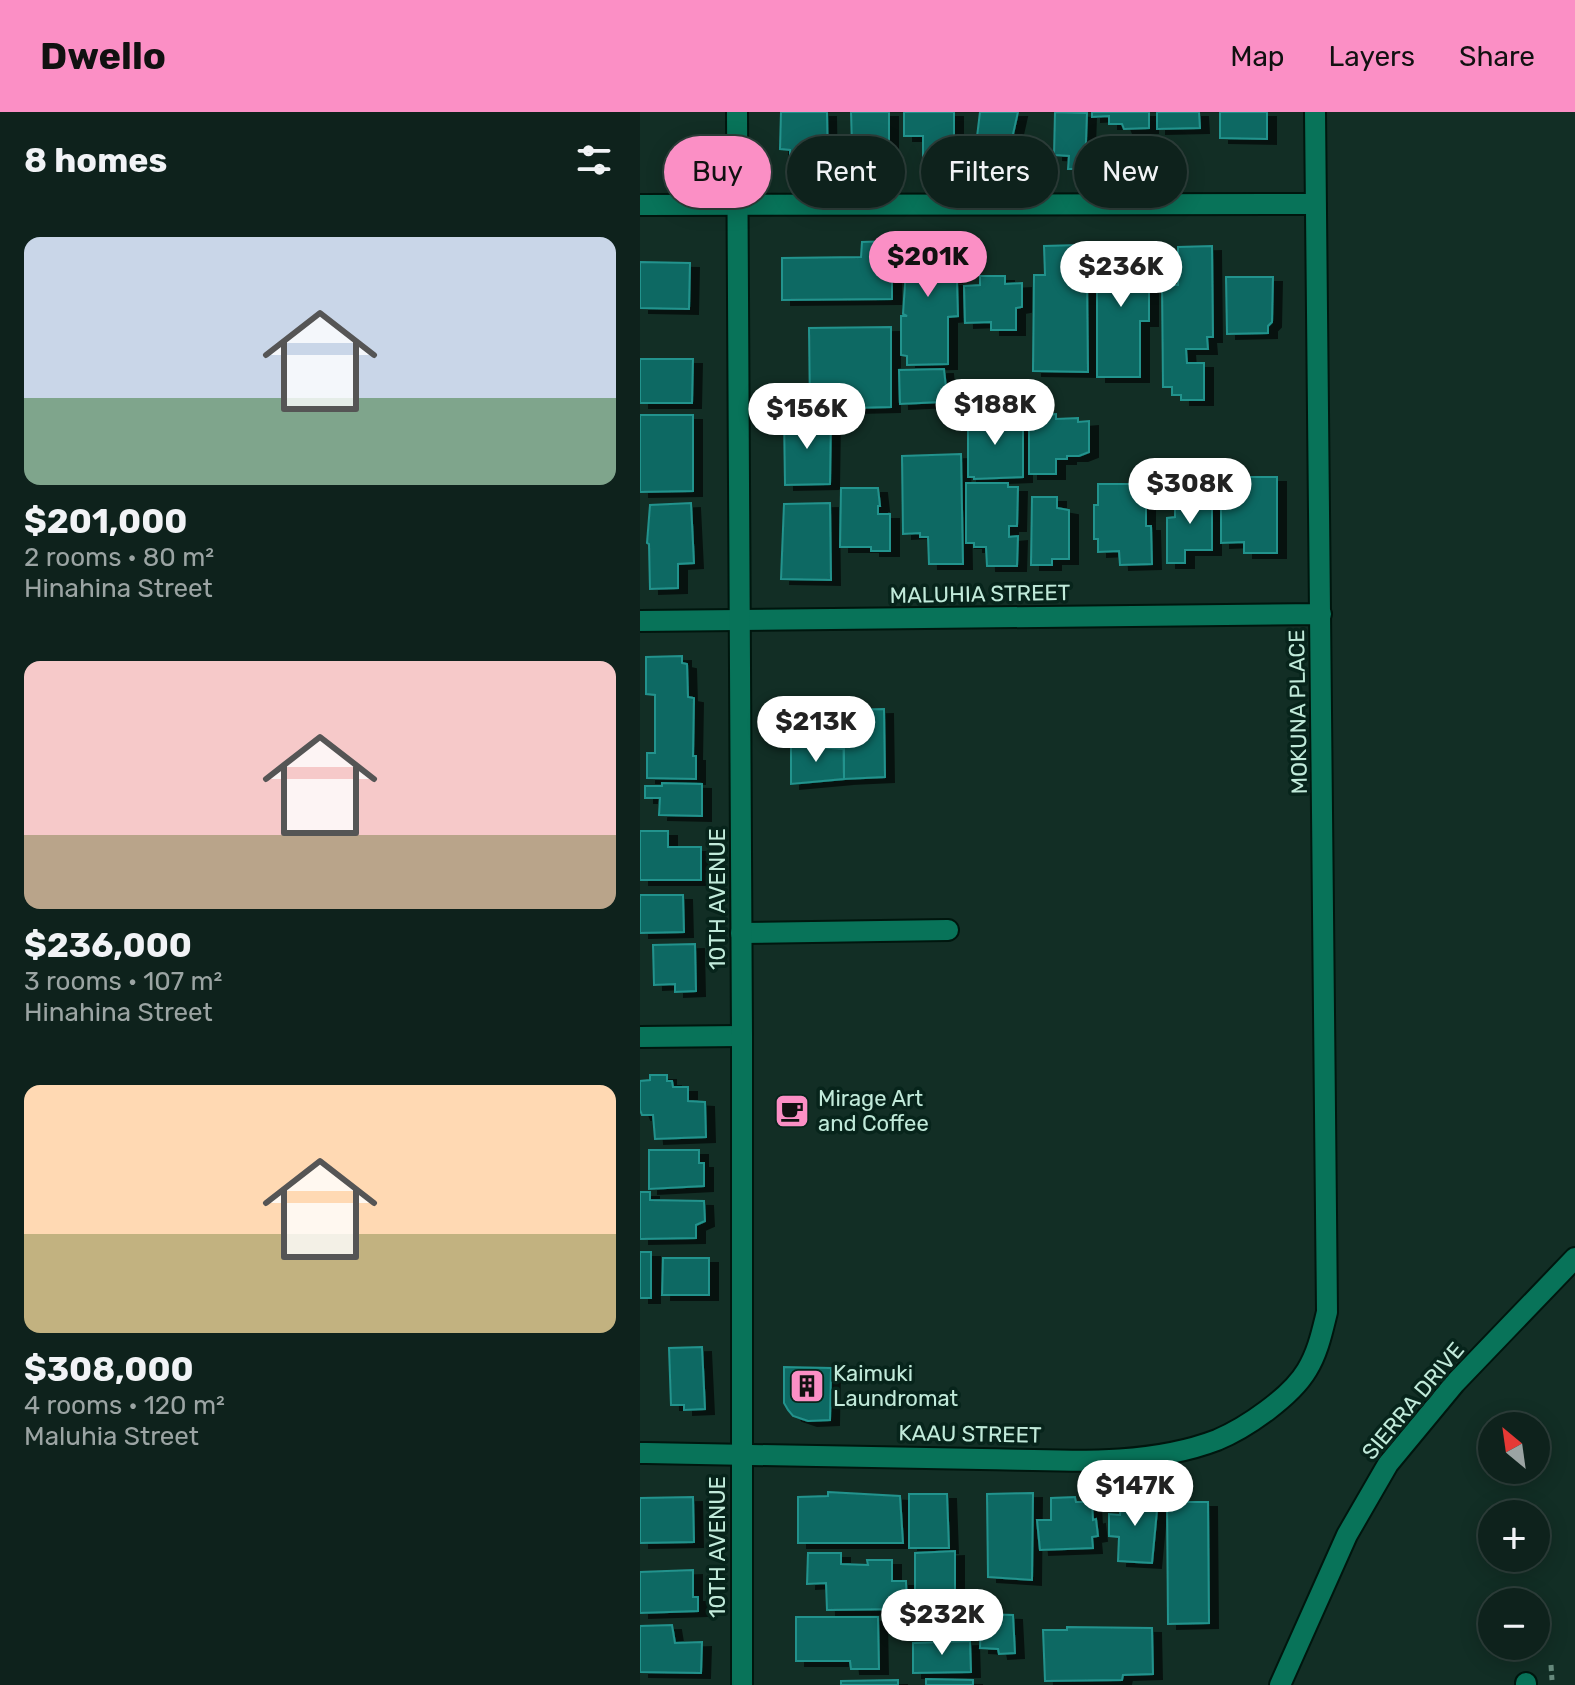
<!DOCTYPE html>
<html lang="en">
<head>
<meta charset="utf-8">
<style>
  :root { --surface:#0e221c; --page:#1c2f29; --text:#f1f3f6; --muted:#9ba4a3; --line:#2e3f3b; --accent:#fb8fc5 }
  body { margin:0; font-family:Rubik,sans-serif; background:var(--page); color:var(--text); height:100vh; display:flex; flex-direction:column; font-size:30px; white-space:nowrap }
  * { box-sizing:border-box; margin:0 }
  p { font-size:26px; color:var(--muted) }
  .icon { flex:none; width:44px; height:44px; fill:none; stroke:currentColor; stroke-width:2; stroke-linecap:round; stroke-linejoin:round }
  .map { position:relative; flex:1; overflow:hidden }
  .sheet { display:flex; flex-direction:column; background:var(--surface); width:640px }
  .sheet>* { flex:none }
  .guide { position:absolute; left:24px; top:24px; width:760px; height:72px; display:flex; gap:16px }
  .needle { width:52px; rotate:331deg }
  .buttons { position:absolute; left:838px; top:1300px; display:grid; gap:16px }
  .buttons a { display:grid; place-items:center; width:72px; height:72px; border-radius:50%; background:var(--surface); box-shadow:0 4px 20px #0003,0 0 0 2px var(--line); font-size:40px }
  .price { position:absolute; translate:-50% -68px; padding:0 18px; border-radius:28px; background:#fff; color:#222; font-size:26px; line-height:52px; filter:drop-shadow(0 2px 4px #0008) }
  .price::after { content:''; position:absolute; left:50%; top:48px; width:24px; height:18px; margin-left:-12px; background:inherit; clip-path:polygon(0 0,100% 0,50% 100%) }
  .price.current { background:var(--accent); color:#111 }
  ul { padding:0; list-style:none }
  li { display:grid; align-content:center; gap:16px; height:424px; padding:0 24px }
  li span { display:grid; place-items:center; height:248px; border-radius:16px; color:#555 }
  li>.icon { margin-inline-start:auto }
  span .icon { width:144px; height:144px; fill:#fffc; stroke-width:1 }
  li b { font-size:34px }
  h2 { display:flex; justify-content:space-between; align-items:center; height:96px; padding:0 24px; font-size:34px }
  .chip { padding:0 28px; border-radius:36px; background:var(--surface); box-shadow:0 4px 20px #0003,0 0 0 2px var(--line); font-size:28px; line-height:72px }
  .chip.current { background:var(--accent); color:#111 }
  header { display:flex; align-items:center; gap:48px; box-sizing:border-box; height:112px; padding:0 40px; background:var(--accent); color:#111 }
  header strong { font-size:38px }
  nav { display:flex; gap:44px; margin-inline-start:auto; font-size:28px }
  main { display:flex; flex:1; min-height:0 }
  .map>svg:first-child { display:block }
</style>
</head>
<body>
<header>
<strong>Dwello</strong>
<nav><a>Map</a><a>Layers</a><a>Share</a></nav>
</header>
<main>
<section class="sheet">
<h2>8 homes<svg class="icon" aria-label="filters" viewBox="0 0 24 24"><path d="M4 7h16M4 17h16"/><circle cx="9" cy="7" r="2"/><circle cx="15" cy="17" r="2"/></svg></h2>
<ul>
<li><span style="background:linear-gradient(#c9d6e8 65%,#7fa58c 0)"><svg class="icon" aria-label="home" viewBox="0 0 24 24"><path d="M3 11l9-7 9 7M6 9v11h12V9"/></svg></span><div><b>$201,000</b><p>2 rooms · 80 m²</p><p>Hinahina Street</p></div></li>
<li><span style="background:linear-gradient(#f6c9c9 70%,#b9a48a 0)"><svg class="icon" aria-label="home" viewBox="0 0 24 24"><path d="M3 11l9-7 9 7M6 9v11h12V9"/></svg></span><div><b>$236,000</b><p>3 rooms · 107 m²</p><p>Hinahina Street</p></div></li>
<li><span style="background:linear-gradient(#ffd9b3 60%,#c2b280 0)"><svg class="icon" aria-label="home" viewBox="0 0 24 24"><path d="M3 11l9-7 9 7M6 9v11h12V9"/></svg></span><div><b>$308,000</b><p>4 rooms · 120 m²</p><p>Maluhia Street</p></div></li>
</ul>
</section>
<div class="map">
<svg width="935" height="1573" viewBox="0 0 935 1573">
  <defs>
    <filter id="shadow"><feDropShadow dx="9" dy="5" stdDeviation="0" flood-color="#0009"/></filter>
  </defs>
  <rect width="100%" height="100%" fill="#122e25"/>
  <path fill="#116964" stroke="#22938d" stroke-width="2" filter="url(#shadow)" d="M141 0H187L188 56H160V47H150V38L140 37Z
    M211 0H249V38H244V41H220L212 35Z
    M264 0H314V47H283V24H264Z
    M340 0H378L369 40 336 33Z
    M415 0 447 1 445 57H428L429 44 414 43Z
    M452 0H509V16L484 17 482 12H469V4L452 5Z
    M517 0H559L560 16 517 17Z
    M580 0H627V27L580 26Z
    M317 126 316 153H313V166L297 165V169H317L318 204 308 205V252L267 253V244L261 243V204H267L263 202 266 157H259L258 128Z
    M252 129V187L142 188V146L221 145 222 130Z
    M438 133 439 163 447 165 448 260 393 259 394 163H405L404 134Z
    M572 134 573 225H567L568 237H546L547 251H564V288H541V283H532V275H523L522 173H538V135Z
    M509 135V209H500V265H457V136Z
    M0 150 50 151 49 197 0 196Z
    M340 164H365V172L382 171V195L376 196V218H351V210L325 211 324 174 340 173Z
    M586 165H633L632 210 628 214V221L587 222Z
    M251 215V295L170 297 169 216Z
    M0 247H53L52 291H0Z
    M304 257 306 276 301 277V290L260 292 259 258Z
    M416 302V307L438 306V310L449 309V340L439 344H427V347H416V362H389V303Z
    M0 303H53V379L0 380Z
    M328 303H370V307L383 308V365L334 367V365H328Z
    M144 305H191L190 372 145 373Z
    M321 342 323 452H289L288 425H280V421L263 422 262 344Z
    M581 365H637V441H604V430L581 431Z
    M326 371H368V375H378L377 414H369V425L378 424 377 454H347L346 435H334V431H326Z
    M458 372H493V385H506V414H511L512 452 480 453 479 439 458 440V427H454V393H458Z
    M201 376H238L240 394H238V402H250V439H231V435H200Z
    M535 381H572V438H545V451H527V406L535 405Z
    M392 385H417V396L429 398V447H412V453H391Z
    M51 391 54 451 38 452V476L10 477 9 432 7 431 10 393Z
    M190 391 191 468 141 467 144 392Z
    M42 544V551L47 552 48 585 54 586 53 644H56V667L7 666V641H15V583L6 582V545Z
    M244 597 245 665 204 667 203 598Z
    M151 633 204 637V667L151 672Z
    M22 671 62 672V704L19 703 20 686H5V674H22Z
    M0 719H28V735H61V768H0Z
    M0 783H43L44 820 0 821Z
    M55 832 56 879 35 880V872L14 873 13 833Z
    M10 963H27V969H32L33 975H48V989L65 990 66 1025 15 1027 13 1003H2L0 998V969L10 968Z
    M9 1038H59V1051H64V1074L9 1077Z
    M0 1080H10V1088L64 1089 65 1109 56 1113V1126L0 1127Z
    M0 1140H11V1186H0Z
    M23 1146H69V1183H22Z
    M62 1235 65 1297 44 1298V1293H31L29 1236Z
    M144 1255 191 1256 190 1308 168 1309 153 1304 148 1298 144 1291Z
    M188 1380 260 1384 263 1431H158V1385L188 1384Z
    M482 1380H502L501 1388H518L512 1451 478 1449 479 1425 469 1424V1402L480 1403Z
    M393 1381 392 1468 348 1465 347 1382Z
    M269 1382H307L309 1436H269Z
    M53 1385 54 1430 0 1431V1386Z
    M435 1385 436 1390H452L453 1408 456 1407 458 1424 452 1425 453 1436 400 1438 397 1408H411V1386Z
    M527 1390H568L569 1511 528 1512Z
    M315 1439V1517H275V1441Z
    M168 1441H201V1452L228 1453 227 1448H252V1469H266L267 1497 187 1498 186 1471 167 1472Z
    M53 1458V1485H58V1499L0 1501V1460Z
    M341 1502 373 1503 375 1541 359 1542 358 1537 340 1536Z
    M156 1505H238L239 1557H211L210 1549H156Z
    M32 1513 35 1531 62 1530 61 1561 0 1560V1514Z
    M427 1515 512 1516 513 1562 483 1563 482 1568 405 1569 403 1518H427Z
    M330 1529 331 1560 273 1561V1531Z
    M286 1567 333 1568V1573H286Z
    M258 1568V1573H201V1569Z"/>
  <g fill="none" stroke-linecap="round" stroke-linejoin="round">
    <g stroke="#00160e" stroke-width="24">
      <path id="minor" d="M0 93 676 92
        M0 509 681 502
        M101 821 308 818
        M0 925 102 924
        M0 1341C114 1342 228 1345 341 1347 418 1348 504 1356 577 1328 606 1316 651 1285 667 1258 678 1240 682 1220 687 1200L675 0
        M886 1571V1573"/>
    </g>
    <g stroke="#00160e" stroke-width="24">
      <path id="tertiary" d="M97 0 102 924V1573
        M640 1573 707 1423 748 1352 815 1271 935 1146"/>
    </g>
    <path stroke="#66897c" stroke-width="5" stroke-dasharray="6 4" stroke-linecap="butt" d="M911 1553 912 1568"/>
    <use href="#minor" stroke="#087359" stroke-width="20"/>
    <use href="#tertiary" stroke="#087359" stroke-width="20"/>
  </g>
  <defs>
    <g id="cafe-square" transform="scale(1.8)"><rect x="-9" y="-9" width="18" height="18" rx="4" fill="#fb8fc5" stroke="#07241b"/><path d="M-5.5-4.5H6V0H3Q3 3.5 0 3.5H-2.5Q-5.5 3.5-5.5 0ZM3-3.2v2h1.7v-2ZM-6 4.5H4V6H-6Z" fill="#111"/></g>
    <g id="building-square" transform="scale(1.8)"><rect x="-9" y="-9" width="18" height="18" rx="4" fill="#fb8fc5" stroke="#07241b"/><path d="M-4-6H4V6H1V3H-1V6H-4ZM-2.5-4.3h1.7v1.8h-1.7ZM.8-4.3h1.7v1.8H.8ZM-2.5-1h1.7V.8h-1.7ZM.8-1h1.7V.8H.8Z" fill="#111"/></g>
  </defs>
  <g fill-rule="evenodd">
    <use href="#cafe-square" x="152" y="999"/>
    <use href="#building-square" x="167" y="1274"/>
  </g>
  <g text-anchor="middle" dominant-baseline="central" stroke-width="7" stroke-linejoin="round" paint-order="stroke">
    <g font-size="22" fill="#c1eada" stroke="#07241b">
      <text transform="translate(340 482) rotate(-1)">MALUHIA STREET</text>
      <text transform="translate(658 600) rotate(-91)">MOKUNA PLACE</text>
      <text transform="translate(77 787) rotate(-90)">10TH AVENUE</text>
      <text transform="translate(773 1289) rotate(-50)">SIERRA DRIVE</text>
      <text transform="translate(330 1322) rotate(1)">KAAU STREET</text>
      <text transform="translate(77 1435) rotate(-90)">10TH AVENUE</text>
    </g>
    <g font-size="22" fill="#c1eada" stroke="#07241b" text-anchor="start">
      <text x="178" y="986">Mirage Art<tspan x="178" dy="25">and Coffee</tspan></text>
      <text x="193" y="1261">Kaimuki<tspan x="193" dy="25">Laundromat</tspan></text>
    </g>
  </g>
</svg>
<div class="buttons">
<a><svg class="needle" viewBox="-14 -14 28 28"><path d="M0-13l5 13h-10z" fill="#e53935"/><path d="M0 13l5-13h-10z" fill="#9ba4a3"/></svg></a>
<a>+</a>
<a>−</a>
</div>
<b class="price current" style="left:288px;top:187px">$201K</b>
<b class="price" style="left:481px;top:197px">$236K</b>
<b class="price" style="left:355px;top:335px">$188K</b>
<b class="price" style="left:167px;top:339px">$156K</b>
<b class="price" style="left:550px;top:414px">$308K</b>
<b class="price" style="left:176px;top:652px">$213K</b>
<b class="price" style="left:495px;top:1416px">$147K</b>
<b class="price" style="left:302px;top:1545px">$232K</b>
<div class="guide">
<a class="chip current">Buy</a>
<a class="chip">Rent</a>
<a class="chip">Filters</a>
<a class="chip">New</a>
</div>
</div>
</main>
</body>
</html>
